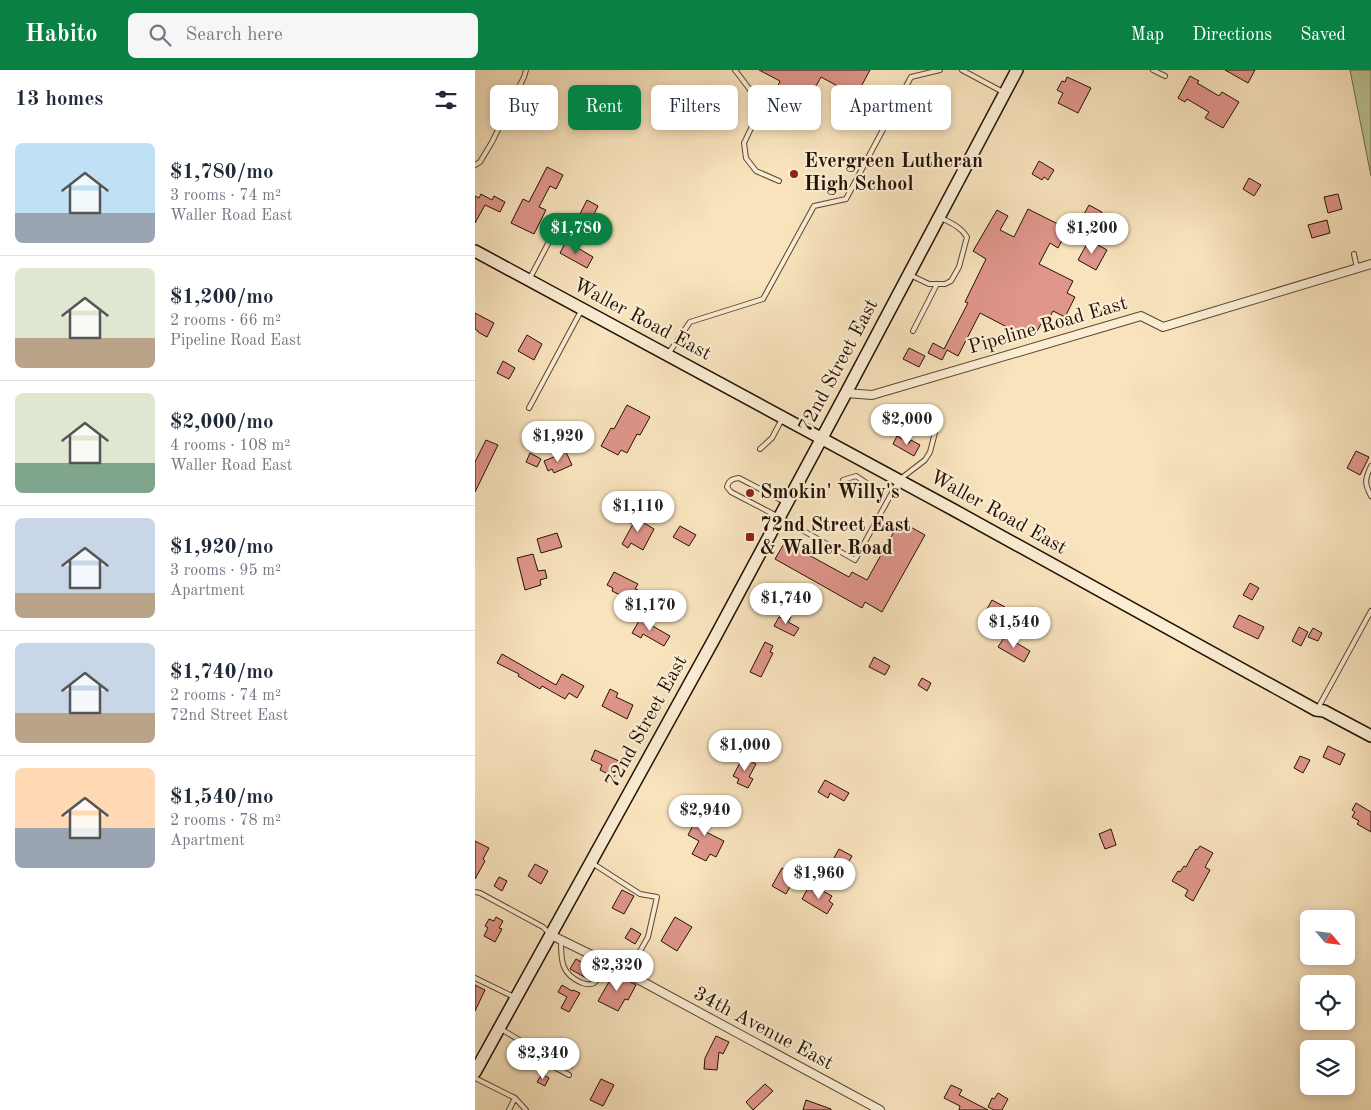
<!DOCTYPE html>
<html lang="en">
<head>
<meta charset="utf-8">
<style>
  :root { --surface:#fff; --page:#f6f6f7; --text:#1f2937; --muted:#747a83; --line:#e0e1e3; --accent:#0b8043 }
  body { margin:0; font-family:"Old Standard TT",serif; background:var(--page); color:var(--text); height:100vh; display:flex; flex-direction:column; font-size:19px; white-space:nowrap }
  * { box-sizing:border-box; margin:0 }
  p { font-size:16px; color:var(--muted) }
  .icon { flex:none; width:28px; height:28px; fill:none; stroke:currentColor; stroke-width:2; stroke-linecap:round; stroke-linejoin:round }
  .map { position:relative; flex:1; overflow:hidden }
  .drawer { display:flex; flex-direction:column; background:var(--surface); width:475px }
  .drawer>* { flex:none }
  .top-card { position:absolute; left:15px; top:15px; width:475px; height:45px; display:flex; gap:10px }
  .needle { width:32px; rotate:118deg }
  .controls { position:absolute; left:825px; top:840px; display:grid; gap:10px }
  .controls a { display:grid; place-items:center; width:55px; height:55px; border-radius:8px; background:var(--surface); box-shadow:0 2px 8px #0003; font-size:25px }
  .price { position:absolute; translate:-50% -42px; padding:0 11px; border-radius:18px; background:#fff; color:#222; font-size:16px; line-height:32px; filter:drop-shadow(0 1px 2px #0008) }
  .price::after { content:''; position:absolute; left:50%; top:30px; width:15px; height:11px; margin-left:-8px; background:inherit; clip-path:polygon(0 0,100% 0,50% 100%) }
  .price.current { background:var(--accent); color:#fff }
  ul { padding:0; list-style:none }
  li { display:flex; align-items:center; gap:15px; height:125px; padding:0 15px }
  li+li { border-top:1px solid var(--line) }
  li span { display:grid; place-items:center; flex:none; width:140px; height:100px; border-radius:8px; color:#555 }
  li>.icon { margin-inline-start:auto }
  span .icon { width:60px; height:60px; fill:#fffc; stroke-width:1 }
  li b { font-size:21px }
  h2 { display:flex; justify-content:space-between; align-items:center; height:60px; padding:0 15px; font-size:21px }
  .tag { padding:0 18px; border-radius:8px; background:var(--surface); box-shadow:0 2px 8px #0003; font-size:18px; line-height:45px }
  .tag.current { background:var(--accent); color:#fff }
  header { display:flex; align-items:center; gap:30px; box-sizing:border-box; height:70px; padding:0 25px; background:var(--accent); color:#fff }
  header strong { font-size:24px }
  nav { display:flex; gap:28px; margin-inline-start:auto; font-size:18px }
  .search { width:350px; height:45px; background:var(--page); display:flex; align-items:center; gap:12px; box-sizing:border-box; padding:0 18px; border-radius:8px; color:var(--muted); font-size:19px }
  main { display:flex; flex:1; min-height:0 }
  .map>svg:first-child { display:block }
</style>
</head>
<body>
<header>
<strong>Habito</strong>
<div class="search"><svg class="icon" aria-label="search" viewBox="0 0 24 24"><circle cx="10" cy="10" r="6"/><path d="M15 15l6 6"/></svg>Search here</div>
<nav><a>Map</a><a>Directions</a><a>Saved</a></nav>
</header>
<main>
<section class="drawer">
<h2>13 homes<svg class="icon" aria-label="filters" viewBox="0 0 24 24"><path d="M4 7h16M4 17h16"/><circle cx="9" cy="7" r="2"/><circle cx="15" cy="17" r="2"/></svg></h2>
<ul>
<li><span style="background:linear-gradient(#bfe0f5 70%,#9aa5b1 0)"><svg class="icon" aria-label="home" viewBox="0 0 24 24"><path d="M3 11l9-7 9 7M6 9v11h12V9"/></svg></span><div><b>$1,780/mo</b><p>3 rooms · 74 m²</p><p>Waller Road East</p></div></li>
<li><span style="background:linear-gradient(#dfe7d0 70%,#b9a48a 0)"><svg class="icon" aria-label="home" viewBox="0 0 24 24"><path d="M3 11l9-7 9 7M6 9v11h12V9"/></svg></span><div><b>$1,200/mo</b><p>2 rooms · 66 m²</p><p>Pipeline Road East</p></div></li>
<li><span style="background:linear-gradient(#dfe7d0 70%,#7fa58c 0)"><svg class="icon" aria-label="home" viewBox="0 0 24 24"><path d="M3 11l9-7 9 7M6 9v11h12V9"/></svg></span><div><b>$2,000/mo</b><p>4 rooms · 108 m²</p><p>Waller Road East</p></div></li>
<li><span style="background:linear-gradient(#c9d6e8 75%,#b9a48a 0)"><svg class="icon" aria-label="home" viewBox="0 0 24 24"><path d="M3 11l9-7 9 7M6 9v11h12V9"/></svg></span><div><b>$1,920/mo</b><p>3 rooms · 95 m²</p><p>Apartment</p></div></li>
<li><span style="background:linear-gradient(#c9d6e8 70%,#b9a48a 0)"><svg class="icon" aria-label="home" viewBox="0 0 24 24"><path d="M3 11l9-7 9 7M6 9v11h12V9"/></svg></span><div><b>$1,740/mo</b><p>2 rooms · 74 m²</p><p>72nd Street East</p></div></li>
<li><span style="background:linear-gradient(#ffd9b3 60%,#9aa5b1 0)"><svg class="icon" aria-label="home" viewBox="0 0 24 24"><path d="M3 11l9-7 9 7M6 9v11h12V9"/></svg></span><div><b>$1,540/mo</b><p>2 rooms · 78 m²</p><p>Apartment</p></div></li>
</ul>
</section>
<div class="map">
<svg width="896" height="1040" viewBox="0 0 896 1040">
  <rect width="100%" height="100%" fill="#f8e3bd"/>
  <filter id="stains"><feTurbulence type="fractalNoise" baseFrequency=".004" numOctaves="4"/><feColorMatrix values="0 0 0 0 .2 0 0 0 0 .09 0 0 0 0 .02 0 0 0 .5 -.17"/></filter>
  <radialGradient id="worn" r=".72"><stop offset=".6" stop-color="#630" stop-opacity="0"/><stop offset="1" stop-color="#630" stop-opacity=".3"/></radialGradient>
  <path fill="#bac494" stroke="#6f6a4b" d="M875 0H896V106Z"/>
  <path fill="#df958a" stroke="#241102" d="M284 0H395L381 26 346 7 341 16 339 15 329 32 302 18 305 11Z
    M750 0H780L773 13Z
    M715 6 724 11 722 13 744 26 747 22 764 32 748 58 730 48 734 42 712 29 710 32 703 28Z
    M592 7 616 18 603 43 583 33 588 23 582 20 587 11 590 12Z
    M564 91 579 100 573 110 569 107 567 110 557 104Z
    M72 97 88 105 81 119 75 116 64 137 71 140 59 164 36 153 48 129 54 132Z
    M774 108 786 115 779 126 768 119Z
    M6 124 17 130 19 126 30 132 25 142 10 135 0 153V126L4 128Z
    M863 124 867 139 853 143 849 127Z
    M112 130 123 136 116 150 105 144Z
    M614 135 627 142 622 151 609 144Z
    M553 139 593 159 583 178 575 173 564 194 598 211 592 223 600 227 590 247 578 241 570 256 566 254 561 263 557 261 553 268 505 243 483 286 472 280 467 290 453 283 458 273 469 279 493 233 490 232 511 189 498 181 522 140 533 146 525 160 539 167Z
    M852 150 855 163 837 168 833 155Z
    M109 151 122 157 118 166 105 159Z
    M614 170 632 180 621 200 603 190Z
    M91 171 118 187 112 198 85 183Z
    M0 243 19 253 12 267 3 262V261L0 259Z
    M52 265 67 274 59 290 43 281Z
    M434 278 450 286 444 297 428 289Z
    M28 291 40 298 34 309 22 303Z
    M152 335 175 347 165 365 162 364 152 383 146 380 143 385 126 376 136 358 139 359Z
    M422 366 434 373 436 370 445 375 439 386 418 374Z
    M11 370 23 375 0 422V392Z
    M881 381 894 387 885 405 872 398Z
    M91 382 97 395 79 403 77 399 73 401 69 391Z
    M55 383 66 389 62 397 51 392Z
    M158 442 166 446 164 450 179 459 168 480 156 473 153 478 147 474 158 454 153 452Z
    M425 451 450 465 407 542 390 532 387 538 300 489 310 472 374 507 377 502 392 510Z
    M205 456 221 465 214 476 198 467Z
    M82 463 87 477 66 483 62 469Z
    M58 484 63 501 70 500 72 508 65 510 66 515 50 520 42 488Z
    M139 502 163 514 160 519 163 520 157 531 137 521 138 518 132 515Z
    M775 513 784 518 777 530 768 525Z
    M517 530 530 537 524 547 535 553 530 563 519 557 516 562 503 555Z
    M309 544 316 547 313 552 324 558 319 566 299 556 304 547 307 548Z
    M764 545 789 557 783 569 758 557Z
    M167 546 176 551 174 554 195 566 189 576 168 564 166 568 157 563Z
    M824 557 833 562 826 576 817 571Z
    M838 558 847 563 843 571 833 567Z
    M530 566 555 581 549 592 523 577Z
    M290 572 298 576 295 582 298 583 286 607 275 602Z
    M27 584 81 615 87 604 109 616 102 628 94 623 90 629 67 616 65 619 43 606 44 604 22 593Z
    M399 587 415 596 410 605 394 597Z
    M447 608 456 613 452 621 443 615Z
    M135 619 143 623 141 627 158 635 152 649 127 636Z
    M853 676 870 684 865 695 848 687Z
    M120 680 146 692 139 707 125 700 127 695 116 690Z
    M825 686 835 690 828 703 819 698Z
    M268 687 281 694 274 707 278 709 273 718 262 713 264 709 258 706Z
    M350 710 374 723 369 731 355 723 353 728 343 722Z
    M881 733 896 742V762L882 754 884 751 877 747 880 742 877 740Z
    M228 736 236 740 231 749 234 751 229 761 249 771 241 787 235 784 231 791 217 784 224 771 213 765Z
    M636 759 641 775 630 779 624 764Z
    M0 771 14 778 8 789 10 791 0 809Z
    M725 776 738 783 730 797 735 800 718 831 710 826 713 820 697 811 703 801 705 802 709 796 711 797 721 779 722 780Z
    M364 779 377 786 368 802 355 795Z
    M60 794 73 801 66 814 53 806Z
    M307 798 321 806 311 824 297 816Z
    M24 807 32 811 27 821 19 816Z
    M333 818 343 824 346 820 357 826 354 831 358 834 352 844 327 829Z
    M147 820 159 826 149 844 137 838Z
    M21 847 28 851 24 858 27 859 20 872 9 866 13 858 10 856 14 849 19 851Z
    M200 847 217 857 202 881 186 871Z
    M156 858 166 864 160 874 150 868Z
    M101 889 121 900 115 910 95 899Z
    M139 903 161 915 153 930 150 929 143 941 123 931Z
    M0 915 10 920 0 941Z
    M87 915 97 921 98 920 105 923 94 942 86 938 92 927 83 922Z
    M241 966 254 972 248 984 244 982 242 1000 229 999 230 988Z
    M72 972 102 989 97 998 68 981Z
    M67 1004 74 1008 70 1016 62 1012Z
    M126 1009 139 1015 128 1036 115 1030Z
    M290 1014 298 1021 278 1040 271 1032Z
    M476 1015 487 1020 484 1025 513 1040H484L485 1036 469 1028Z
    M523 1023 533 1029 527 1040H519L513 1037 517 1028 519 1029Z
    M331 1030 356 1039V1040H328Z"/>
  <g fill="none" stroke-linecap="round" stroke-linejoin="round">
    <g stroke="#594631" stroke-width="6">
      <path id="lane" d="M260 0 279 25 281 35 280 50 269 73 271 88 281 101 304 111
        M487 0 528 22
        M678 0 690 6
        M0 95 5 92 17 72 49 7 51 0
        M879 184 882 198
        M435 205 454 214H470L476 211 484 197 492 167C486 157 476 153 466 148
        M55 208 86 149
        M438 261 462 214
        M193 284 215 252 288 229 339 136 371 129 436 7 465 0
        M54 338 106 241
        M285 379 297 368 307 349
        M896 396C890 409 889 413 896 426
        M368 410 381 406 396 416
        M310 432 264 408C257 409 254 410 252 417L256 422 304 447 380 490 424 410 450 390 455 382 462 355
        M843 638 896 541
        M117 793 165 824 182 827 173 867 152 904
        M0 822 5 823 68 857 74 863
        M86 871C86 891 86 904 107 913 110 914 116 915 119 913 125 909 127 899 130 893
        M0 908 39 927
        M26 959 61 980 68 991 94 1005
        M0 1008 40 1028 51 1040
        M34 1040 40 1028"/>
    </g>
    <g stroke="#594631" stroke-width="10">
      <path id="street" d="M371 323 397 325 666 246 688 257 896 194
        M76 865 131 892 405 1040"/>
    </g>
    <g stroke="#241102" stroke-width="14">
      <path id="secondary" d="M0 181 477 439 841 640 849 641 896 666
        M0 1002 238 571 371 323 542 0"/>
    </g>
    <use href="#lane" stroke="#faedd4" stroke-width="4"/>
    <use href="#street" stroke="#faedd4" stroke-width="8"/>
    <use href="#secondary" stroke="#faedd4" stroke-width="11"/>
  </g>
  <g fill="#8f2418" stroke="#faedd4" stroke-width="2">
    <circle cx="319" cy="104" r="5"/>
    <circle cx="275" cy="423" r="5"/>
    <rect x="270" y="462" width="10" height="10" rx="2.5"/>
  </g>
  <g text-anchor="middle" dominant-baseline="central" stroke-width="4.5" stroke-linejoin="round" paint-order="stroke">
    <g font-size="20" font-weight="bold" fill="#241102" stroke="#faedd4" text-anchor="start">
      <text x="329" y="92">Evergreen Lutheran<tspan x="329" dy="23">High School</tspan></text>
      <text x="285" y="423">Smokin' Willy's</text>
      <text x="285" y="456">72nd Street East<tspan x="285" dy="23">&amp; Waller Road</tspan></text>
    </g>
    <g font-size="20" fill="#241102" stroke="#faedd4">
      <text transform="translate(167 250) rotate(28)">Waller Road East</text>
      <text transform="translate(573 256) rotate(-16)">Pipeline Road East</text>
      <text transform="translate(364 296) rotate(-62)">72nd Street East</text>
      <text transform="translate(523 443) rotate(29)">Waller Road East</text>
      <text transform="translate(172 652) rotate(-61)">72nd Street East</text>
      <text transform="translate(288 959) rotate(28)">34th Avenue East</text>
    </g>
  </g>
  <rect width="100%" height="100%" filter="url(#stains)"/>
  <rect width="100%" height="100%" fill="url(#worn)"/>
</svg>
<div class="controls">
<a><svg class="needle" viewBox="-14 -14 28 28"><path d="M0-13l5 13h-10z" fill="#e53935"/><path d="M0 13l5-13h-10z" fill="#747a83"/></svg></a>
<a><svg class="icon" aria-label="locate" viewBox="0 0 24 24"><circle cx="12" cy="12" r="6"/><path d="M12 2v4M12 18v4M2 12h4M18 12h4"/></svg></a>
<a><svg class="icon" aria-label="layers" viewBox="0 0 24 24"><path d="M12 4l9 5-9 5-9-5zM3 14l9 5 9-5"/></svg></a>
</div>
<b class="price current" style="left:101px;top:185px">$1,780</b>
<b class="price" style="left:617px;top:185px">$1,200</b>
<b class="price" style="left:432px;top:376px">$2,000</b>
<b class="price" style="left:83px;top:393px">$1,920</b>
<b class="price" style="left:163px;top:463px">$1,110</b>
<b class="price" style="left:311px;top:555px">$1,740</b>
<b class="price" style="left:175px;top:562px">$1,170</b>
<b class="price" style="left:539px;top:579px">$1,540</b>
<b class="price" style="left:270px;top:702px">$1,000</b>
<b class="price" style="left:230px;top:767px">$2,940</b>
<b class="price" style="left:344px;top:830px">$1,960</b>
<b class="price" style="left:142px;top:922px">$2,320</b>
<b class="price" style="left:68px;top:1010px">$2,340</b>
<div class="top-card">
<a class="tag">Buy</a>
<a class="tag current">Rent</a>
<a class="tag">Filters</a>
<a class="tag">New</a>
<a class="tag">Apartment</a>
</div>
</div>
</main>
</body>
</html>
